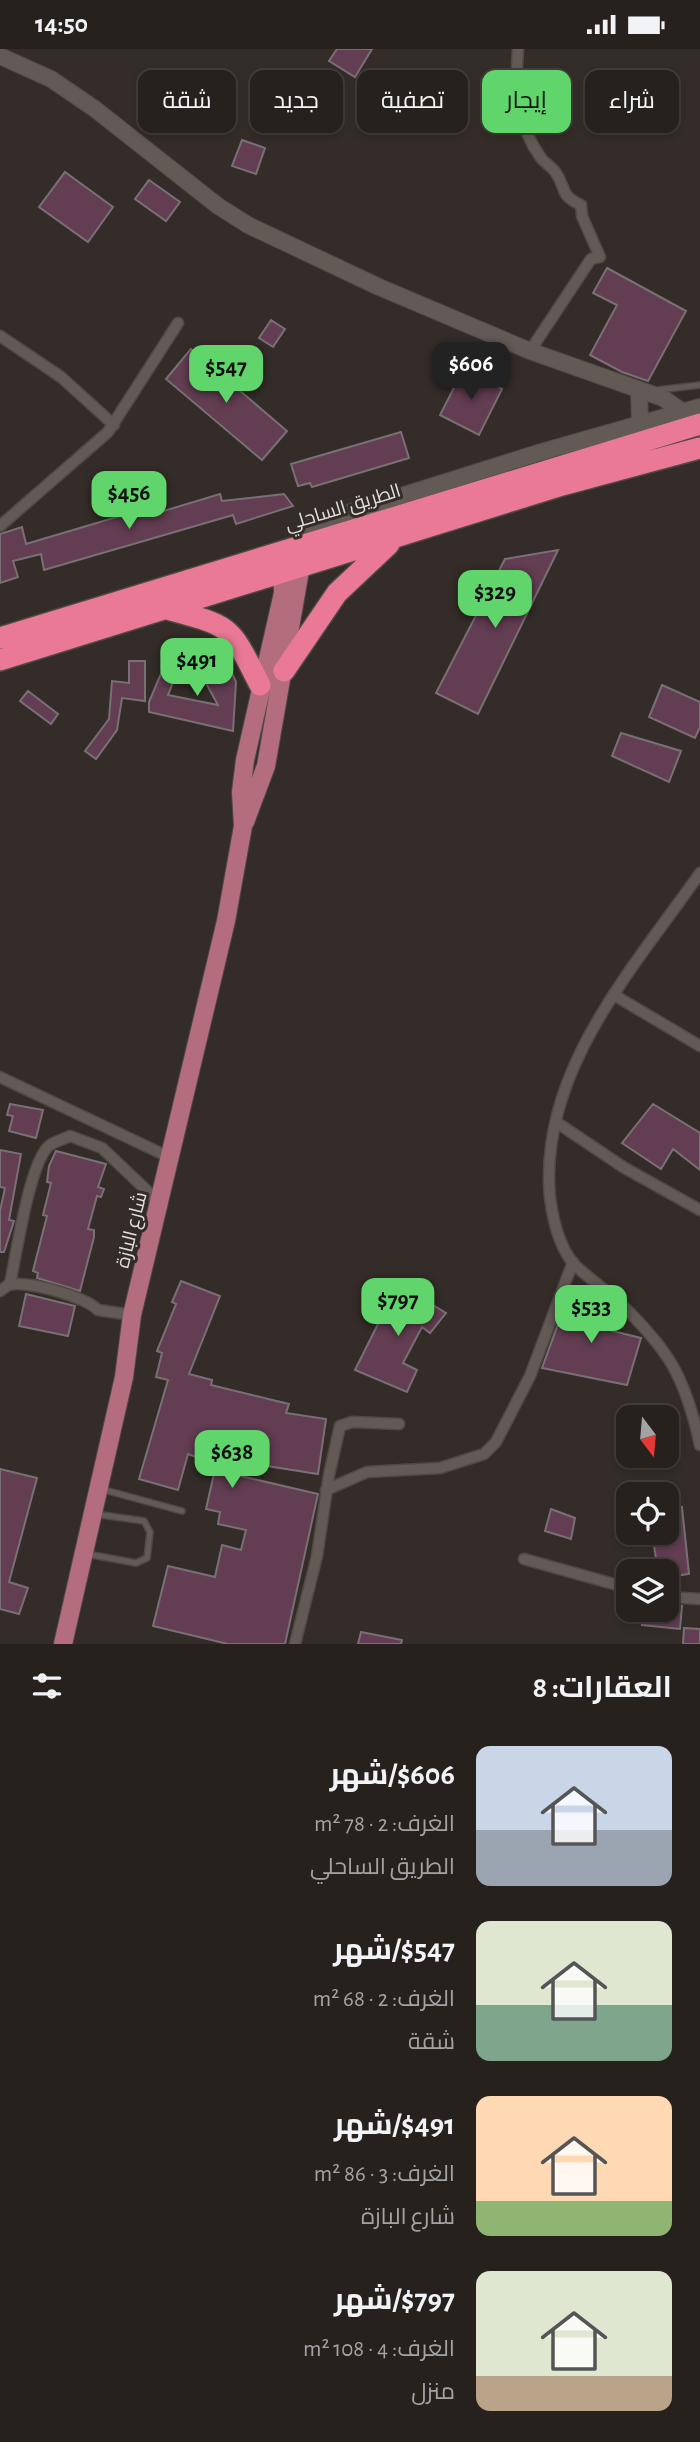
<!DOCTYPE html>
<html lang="ar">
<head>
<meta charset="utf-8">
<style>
  :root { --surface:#27211e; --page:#2f2927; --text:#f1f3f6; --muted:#a4a3a4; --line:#433e3c; --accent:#5fd56b }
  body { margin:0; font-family:"Alegreya Sans",Cairo,sans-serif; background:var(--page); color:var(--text); direction:rtl; height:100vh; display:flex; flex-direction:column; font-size:26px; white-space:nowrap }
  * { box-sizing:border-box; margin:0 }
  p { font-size:23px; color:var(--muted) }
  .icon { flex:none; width:38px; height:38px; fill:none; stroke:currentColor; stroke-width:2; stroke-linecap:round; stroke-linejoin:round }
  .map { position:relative; height:1595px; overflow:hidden; direction:ltr }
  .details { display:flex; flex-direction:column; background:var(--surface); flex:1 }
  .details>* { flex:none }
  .top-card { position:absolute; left:21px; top:21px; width:658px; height:63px; direction:rtl; display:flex; gap:14px }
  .needle { width:46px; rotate:164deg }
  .controls { position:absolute; left:616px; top:1356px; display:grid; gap:14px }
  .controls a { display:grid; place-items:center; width:63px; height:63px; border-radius:14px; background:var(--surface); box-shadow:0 4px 10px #0003,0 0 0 2px var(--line); font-size:35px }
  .price { position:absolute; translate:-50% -60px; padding:0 16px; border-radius:14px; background:var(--accent); color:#111; font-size:23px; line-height:46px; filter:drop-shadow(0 2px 4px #0008) }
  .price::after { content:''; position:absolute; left:50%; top:42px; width:21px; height:16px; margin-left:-10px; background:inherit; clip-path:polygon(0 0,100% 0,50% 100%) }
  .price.current { background:#222; color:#fff }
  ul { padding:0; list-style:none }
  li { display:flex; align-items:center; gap:21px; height:175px; padding:0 28px }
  li span { display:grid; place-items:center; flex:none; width:196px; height:140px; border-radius:14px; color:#555 }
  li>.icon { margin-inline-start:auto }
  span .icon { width:84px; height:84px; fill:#fffc; stroke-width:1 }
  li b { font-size:30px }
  h2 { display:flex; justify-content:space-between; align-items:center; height:84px; padding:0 28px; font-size:30px }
  .tag { padding:0 24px; border-radius:14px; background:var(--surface); box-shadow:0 4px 10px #0003,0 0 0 2px var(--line); font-size:24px; line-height:63px }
  .tag.current { background:var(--accent); color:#111 }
  .status { display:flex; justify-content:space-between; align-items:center; height:49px; padding:0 35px; background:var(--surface); direction:ltr }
  .status svg { height:19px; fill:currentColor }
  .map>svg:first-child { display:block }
</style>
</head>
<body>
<div class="status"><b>14:50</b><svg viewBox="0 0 49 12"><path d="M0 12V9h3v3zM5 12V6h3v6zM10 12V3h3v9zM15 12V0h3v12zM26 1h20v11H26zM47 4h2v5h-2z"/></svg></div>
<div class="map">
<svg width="700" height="1595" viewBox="0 0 700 1595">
  <rect width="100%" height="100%" fill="#342c28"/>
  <path fill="#633d52" stroke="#797075" stroke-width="2" d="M337 0H372L355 28 329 12Z
    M316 50 328 57 321 68 309 61Z
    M242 91 265 99 256 125 232 117Z
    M65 123 113 158 88 193 39 158Z
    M149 131 180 153 166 172 135 150Z
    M607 219 686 262 648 332 622 323 590 306 617 256 593 244Z
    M271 271 285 280 273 298 259 289Z
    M191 300 287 382 262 411 166 330Z
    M463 321 502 340 479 386 440 366Z
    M401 383 409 409 312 438 310 434 298 437 291 415Z
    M220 445 222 452 284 445 293 457 236 475 233 466 44 521 41 505 13 512 18 528 0 534V485L22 478 26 495 127 465 136 463 138 466 156 461 157 464Z
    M558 501 478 665 436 644 505 510Z
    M168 608 181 613 168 646 218 656 202 627 226 611 236 633 233 682 149 663V653Z
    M129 612H145V652L122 649 117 681 96 710 85 702 109 670 112 632 129 634Z
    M662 636 700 653V678L695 689 649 668Z
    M28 642 58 665 51 675 20 652Z
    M621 684 681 702 669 733 612 707Z
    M10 1055 43 1061 36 1089 9 1082 13 1067 7 1066Z
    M653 1055 700 1084V1121L673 1100 661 1120 622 1094Z
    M0 1101 21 1105 9 1171 14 1172 4 1203H0V1162L5 1139 0 1138Z
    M56 1102 106 1115 98 1138 104 1140 101 1148 97 1147 88 1180 94 1181V1188L80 1242 37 1229 38 1224 33 1222 47 1167 43 1166 51 1134 47 1133 49 1117Z
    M181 1232 220 1247 189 1325 212 1331 211 1336 289 1355 286 1364 326 1370 318 1425 234 1412 232 1425 318 1445 285 1595H228L153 1577 168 1517 215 1528 222 1496 241 1501 246 1481 218 1475 220 1463 206 1460 215 1420 208 1419 210 1413 188 1405 178 1441 139 1430 168 1331 156 1328 162 1304 157 1302 176 1255 172 1253Z
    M398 1235 446 1264 430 1284 422 1278 403 1314 417 1321 407 1343 355 1321Z
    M26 1245 75 1257 68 1287 19 1277Z
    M568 1248 610 1256 597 1278 641 1289 627 1336 542 1319Z
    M0 1420 37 1429 9 1533 28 1539 19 1565 0 1560Z
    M682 1458 689 1525 667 1528V1522H658L652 1484H667V1460Z
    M551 1460 575 1469 571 1490 545 1482Z
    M667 1556 682 1557 680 1580 642 1576 644 1561H667Z
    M684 1579 700 1580V1595H683Z
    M361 1583 402 1591 401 1595H358Z"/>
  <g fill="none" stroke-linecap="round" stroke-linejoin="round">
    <g stroke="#4f4945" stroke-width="8">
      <path id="lane" d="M658 341 700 336
        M101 1440 182 1462
        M87 1505 136 1514 147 1509 150 1483 144 1472 95 1465"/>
    </g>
    <g stroke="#4f4945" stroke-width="13">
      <path id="street" d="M518 0C515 40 516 74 541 109 545 114 552 118 556 124 567 140 559 146 581 156L582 167 600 208 591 210 530 302
        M0 287 61 328 114 376
        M0 477 108 383 178 274
        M700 824C633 920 538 1023 550 1149 553 1171 559 1197 573 1214 586 1228 604 1239 618 1252 669 1301 685 1327 700 1396
        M614 946 700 997
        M0 1028 171 1109
        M556 1073 623 1118 700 1161
        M10 1235C16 1207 30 1110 50 1096 56 1092 64 1090 70 1087L102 1099 161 1155
        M0 1242C3 1240 6 1237 9 1236 27 1231 86 1248 98 1261L132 1266
        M326 1441 367 1423 440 1419 484 1405 496 1393 530 1327 573 1213
        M524 1510 628 1539
        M667 1548 700 1550
        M295 1595 317 1507 329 1426 340 1377 352 1373 399 1375"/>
    </g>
    <g stroke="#4f4945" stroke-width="18">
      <path id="secondary" d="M0 7 51 30 95 60 218 157 248 176 379 238 530 302 663 349 683 363
        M639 342 640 375
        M303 495 308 479 325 471 538 404 700 358"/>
    </g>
    <g stroke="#4f4945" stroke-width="20">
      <path id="primary" d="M245 773 266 717 303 504
        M63 1595 124 1328 132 1266 226 872 243 777 241 743 245 711 283 544 282 510"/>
    </g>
    <g stroke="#4f4945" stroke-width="24">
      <path id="highway" d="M167 560C234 578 229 576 260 636
        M0 589 700 375
        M0 611 562 436 700 399
        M284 622 337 544 389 495"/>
    </g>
    <use href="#lane" stroke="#635a56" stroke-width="5"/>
    <use href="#street" stroke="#635a56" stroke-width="10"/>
    <use href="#secondary" stroke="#635a56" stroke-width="16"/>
    <use href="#primary" stroke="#b46d7c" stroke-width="18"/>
    <use href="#highway" stroke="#ea7996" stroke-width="21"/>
  </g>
  <g text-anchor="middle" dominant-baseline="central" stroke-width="6" stroke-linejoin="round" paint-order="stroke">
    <g font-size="19" fill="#e4dfdc" stroke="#342c28">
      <text transform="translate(343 459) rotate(-17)">الطريق الساحلي</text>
      <text transform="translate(132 1181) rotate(-76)">شارع البازة</text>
    </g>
  </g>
</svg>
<div class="controls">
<a><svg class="needle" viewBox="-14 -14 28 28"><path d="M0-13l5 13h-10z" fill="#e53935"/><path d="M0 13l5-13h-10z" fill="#a4a3a4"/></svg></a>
<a><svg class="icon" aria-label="locate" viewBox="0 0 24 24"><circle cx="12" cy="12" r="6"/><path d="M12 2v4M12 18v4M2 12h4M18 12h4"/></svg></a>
<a><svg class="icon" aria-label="layers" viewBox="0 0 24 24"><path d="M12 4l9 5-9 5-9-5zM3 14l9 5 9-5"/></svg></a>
</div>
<b class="price current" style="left:471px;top:353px">$606</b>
<b class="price" style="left:226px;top:356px">$547</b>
<b class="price" style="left:129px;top:482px">$456</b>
<b class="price" style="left:495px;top:581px">$329</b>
<b class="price" style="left:197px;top:649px">$491</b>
<b class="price" style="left:398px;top:1289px">$797</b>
<b class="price" style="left:591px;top:1296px">$533</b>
<b class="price" style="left:232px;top:1441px">$638</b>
<div class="top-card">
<a class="tag">شراء</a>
<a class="tag current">إيجار</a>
<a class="tag">تصفية</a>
<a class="tag">جديد</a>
<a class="tag">شقة</a>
</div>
</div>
<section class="details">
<h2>العقارات: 8<svg class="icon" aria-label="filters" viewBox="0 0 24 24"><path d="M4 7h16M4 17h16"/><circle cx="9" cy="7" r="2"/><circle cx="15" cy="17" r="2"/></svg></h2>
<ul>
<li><span style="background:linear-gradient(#c9d6e8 60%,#9aa5b1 0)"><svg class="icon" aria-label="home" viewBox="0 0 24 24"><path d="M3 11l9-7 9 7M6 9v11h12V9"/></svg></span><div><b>$606/شهر</b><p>الغرف: 2 · 78 m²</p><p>الطريق الساحلي</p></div></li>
<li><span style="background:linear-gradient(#dfe7d0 60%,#7fa58c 0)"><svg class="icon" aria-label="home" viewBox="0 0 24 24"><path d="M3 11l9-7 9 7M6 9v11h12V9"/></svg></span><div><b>$547/شهر</b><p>الغرف: 2 · 68 m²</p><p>شقة</p></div></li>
<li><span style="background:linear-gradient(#ffd9b3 75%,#8fb573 0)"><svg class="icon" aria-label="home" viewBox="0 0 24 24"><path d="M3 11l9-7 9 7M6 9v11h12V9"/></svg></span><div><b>$491/شهر</b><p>الغرف: 3 · 86 m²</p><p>شارع البازة</p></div></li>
<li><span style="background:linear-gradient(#dfe7d0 75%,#b9a48a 0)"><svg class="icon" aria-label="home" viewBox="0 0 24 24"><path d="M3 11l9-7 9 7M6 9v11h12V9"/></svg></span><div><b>$797/شهر</b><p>الغرف: 4 · 108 m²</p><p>منزل</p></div></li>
</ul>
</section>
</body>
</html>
